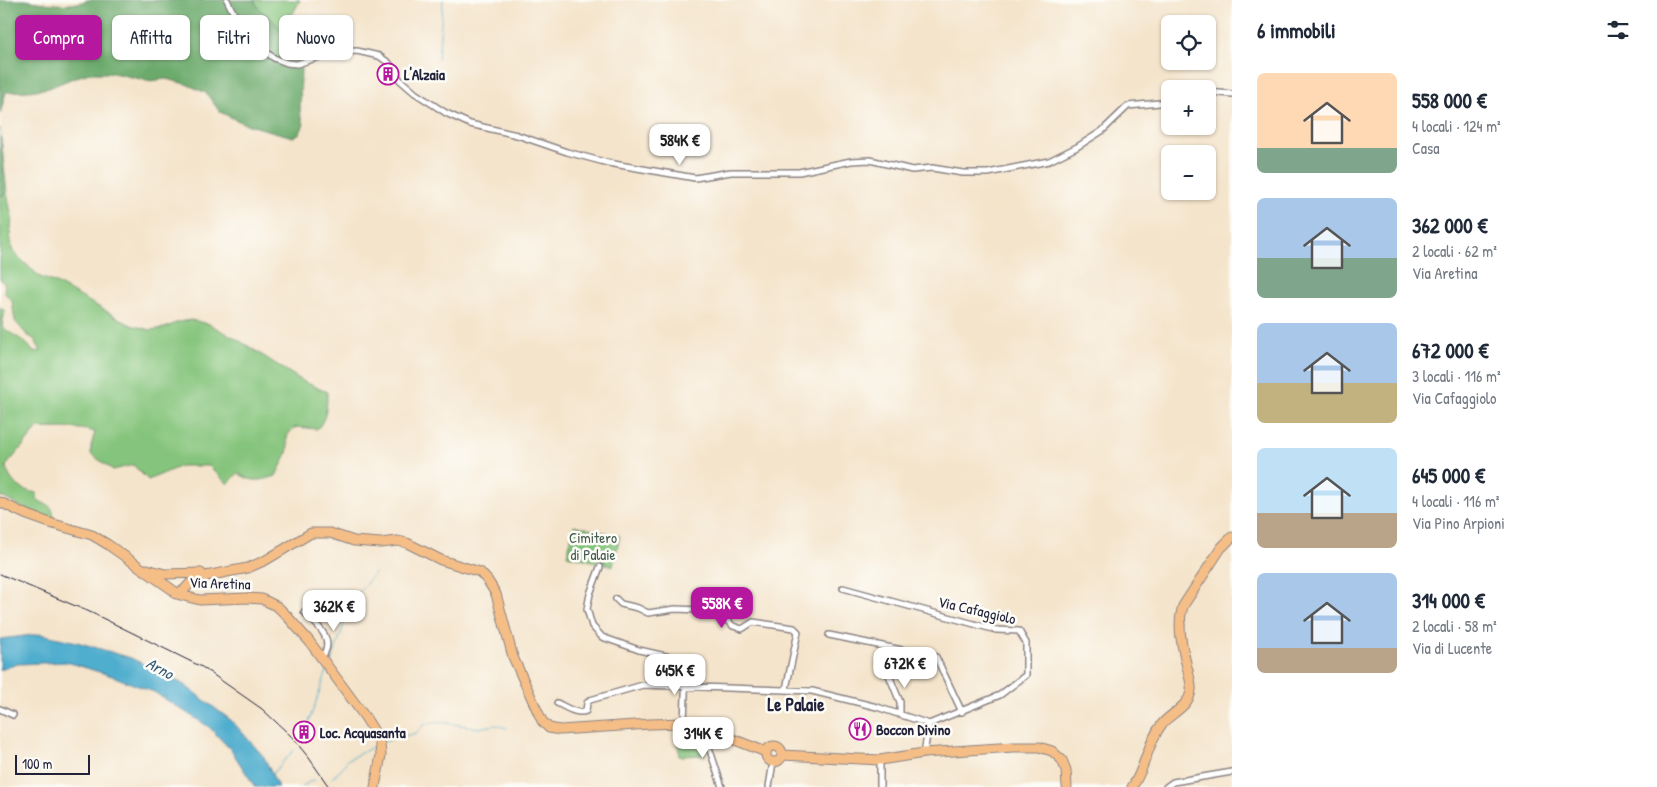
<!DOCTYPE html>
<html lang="it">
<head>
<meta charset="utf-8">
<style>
  :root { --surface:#fff; --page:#f6f6f7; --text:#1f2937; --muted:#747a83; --accent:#b5179e }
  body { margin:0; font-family:"Patrick Hand",sans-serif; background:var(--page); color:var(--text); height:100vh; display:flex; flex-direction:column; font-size:19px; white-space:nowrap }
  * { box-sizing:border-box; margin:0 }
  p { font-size:16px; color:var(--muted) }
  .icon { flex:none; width:28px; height:28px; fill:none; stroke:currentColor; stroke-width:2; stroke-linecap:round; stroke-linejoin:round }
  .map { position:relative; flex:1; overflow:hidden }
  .panel { display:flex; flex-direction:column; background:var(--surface); width:425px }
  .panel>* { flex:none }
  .banner { position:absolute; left:15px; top:15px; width:475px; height:45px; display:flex; gap:10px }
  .tools { position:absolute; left:1161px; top:15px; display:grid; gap:10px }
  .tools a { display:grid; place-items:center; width:55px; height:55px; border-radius:8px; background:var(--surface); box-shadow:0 1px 4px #0004; font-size:25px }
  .scale { position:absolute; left:15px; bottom:12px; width:75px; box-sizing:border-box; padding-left:5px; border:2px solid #22223b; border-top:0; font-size:14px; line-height:18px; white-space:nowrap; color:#22223b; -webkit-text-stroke:4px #fdfcf7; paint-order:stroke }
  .price { position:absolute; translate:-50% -42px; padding:0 11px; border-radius:10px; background:#fff; color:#222; font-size:16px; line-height:32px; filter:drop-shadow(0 1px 2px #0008) }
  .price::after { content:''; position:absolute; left:50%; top:30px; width:15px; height:11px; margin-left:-8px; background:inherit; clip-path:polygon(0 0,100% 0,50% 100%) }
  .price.active { background:var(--accent); color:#fff }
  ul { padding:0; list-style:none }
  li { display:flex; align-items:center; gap:15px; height:125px; padding:0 25px }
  li span { display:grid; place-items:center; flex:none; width:140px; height:100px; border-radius:8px; color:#555 }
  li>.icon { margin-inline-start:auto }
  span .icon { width:60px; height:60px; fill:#fffc; stroke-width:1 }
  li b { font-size:21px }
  h2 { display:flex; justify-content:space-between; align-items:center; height:60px; padding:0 25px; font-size:21px }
  .tag { padding:0 18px; border-radius:8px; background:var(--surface); box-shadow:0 1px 4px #0004; font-size:18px; line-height:45px }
  .tag.active { background:var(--accent); color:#fff }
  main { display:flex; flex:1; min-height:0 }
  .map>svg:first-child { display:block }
</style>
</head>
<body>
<main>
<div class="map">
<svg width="1232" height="787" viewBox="0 0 1232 787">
  <rect width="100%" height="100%" fill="#fdfcf7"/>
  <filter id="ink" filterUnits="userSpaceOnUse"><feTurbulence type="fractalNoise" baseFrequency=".02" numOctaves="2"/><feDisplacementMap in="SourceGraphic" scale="10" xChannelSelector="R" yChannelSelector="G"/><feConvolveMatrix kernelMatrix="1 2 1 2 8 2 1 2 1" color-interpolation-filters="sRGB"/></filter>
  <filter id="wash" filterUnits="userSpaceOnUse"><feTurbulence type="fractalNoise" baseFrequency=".0096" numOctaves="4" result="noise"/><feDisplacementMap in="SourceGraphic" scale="20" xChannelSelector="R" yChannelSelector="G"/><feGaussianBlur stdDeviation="1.12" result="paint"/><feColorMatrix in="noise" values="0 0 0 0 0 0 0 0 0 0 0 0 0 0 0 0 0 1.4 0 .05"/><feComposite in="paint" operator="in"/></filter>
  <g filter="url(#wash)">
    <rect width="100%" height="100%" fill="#f4e4cb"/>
    <path fill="#85c47c" stroke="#54735c" d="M254 0H300L283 33 274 21 259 9Z
      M7 193 12 218 10 239 13 252 40 277 56 283 131 325 150 330 165 328 178 322 191 320 209 324 237 339 301 380 327 392C327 405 327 419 317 429L296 427C280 439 291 440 287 453 284 461 279 469 276 476 260 481 252 483 238 473L228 484 209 466H181L148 480 133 465 113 470 91 454V446L95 432C76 426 58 429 38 428L6 466C9 482 21 491 37 493V499C48 508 53 502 54 520L25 509 0 496V307L5 311 2 326C12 337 26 338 33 352L41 351 34 339 27 335 15 321 12 301 4 292 5 284 0 279V230L2 228H0V197Z
      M574 525 620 536 613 566 567 555Z
      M704 741 705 755 679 756 678 742Z"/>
    <path fill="#6caa6c" stroke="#476654" d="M0 0C8 0 16 0 24 0 45 3 68 8 88 0H254L259 9 274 21 283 33 301 68 300 113 304 124 300 133 293 137 245 124 220 112 206 93 186 84 166 79 149 81 113 73H90L73 78 49 88 29 91 6 92 0 114Z
      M0 128 7 193 0 197Z"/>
    <path fill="#50adce" stroke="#396884" d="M41 634 77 642 131 658 183 684 232 721 264 757 278 787H255L231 750 209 727 154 692 112 676 67 662 18 664 0 670V639Z"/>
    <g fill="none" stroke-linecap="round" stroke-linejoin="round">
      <path stroke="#50adce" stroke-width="1" d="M438 59 443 0
        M331 663 352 601 375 573
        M309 721 327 671
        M383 742 416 733 425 724 440 722 479 728 495 725 507 728
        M271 775 294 750
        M332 778 342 769 347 760 377 745
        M302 787 309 782 315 780"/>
    </g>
  </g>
  <g filter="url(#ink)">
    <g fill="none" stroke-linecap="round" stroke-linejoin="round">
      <g stroke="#8b8383" stroke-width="8">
        <path id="minor" d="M227 0 242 30 260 48 274 58 287 63 297 64 335 52 357 51 379 56 389 63 400 80 415 93 446 113 470 124 517 135 567 152 608 163 695 178 731 172H799L851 161 870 160 912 170 932 168 963 173H988L1049 161 1077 147 1102 131 1128 106 1170 102
          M1208 92 1232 94
          M600 567 590 594 587 609 592 626 602 637 639 650 679 659 686 669 684 723
          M616 599 621 604 638 608 648 613 675 609 701 610 714 613 723 617 733 626 742 629 753 622 794 628 798 632 786 689
          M304 612C317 625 337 640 321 658
          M829 635 936 657 962 712
          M886 668 900 702V715
          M557 703C566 707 577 715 586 711L587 703 590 700 643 685 812 691 877 707 929 724 1000 695 1026 675V643L1019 631 996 630 843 588
          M0 709 13 715
          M704 728 705 735 722 787
          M924 753 929 724
          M769 787 773 762
          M880 787V760
          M1166 787 1173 782 1232 772"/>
      </g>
      <g stroke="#8b8383" stroke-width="11">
        <path id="primary" d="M0 502 25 514 50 523 92 535 107 544 180 595 200 600 247 598 262 599 278 607 287 616 309 641 365 717 377 736 380 744 381 755 375 787
          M147 569 165 574 201 573
          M176 594 184 590 195 578 248 568 266 560 311 533H330L354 541 380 543 398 541 407 543 441 560 480 572 488 581 496 594 513 657 542 721 549 728 560 730 650 724 684 723 704 728 766 752
          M766 754a8 8 0 1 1 16 0a8 8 0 1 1-16 0Z
          M782 755 880 760 924 753 1014 747H1039L1052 751 1062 760 1066 770 1067 787
          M1132 787C1145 770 1147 743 1162 724 1171 713 1190 706 1191 690 1192 684 1189 677 1188 671 1183 650 1176 627 1183 606L1221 548 1232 537"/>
      </g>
      <use href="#minor" stroke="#fff" stroke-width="5"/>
      <use href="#primary" stroke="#f6be87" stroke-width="9"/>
      <path stroke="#22223b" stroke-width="1" d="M0 574 92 613 202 667 262 709 290 735 309 758 329 787"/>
    </g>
  </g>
  <defs>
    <g id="building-ring" transform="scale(1.125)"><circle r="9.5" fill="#fdfcf7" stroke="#b5179e" stroke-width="1.5"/><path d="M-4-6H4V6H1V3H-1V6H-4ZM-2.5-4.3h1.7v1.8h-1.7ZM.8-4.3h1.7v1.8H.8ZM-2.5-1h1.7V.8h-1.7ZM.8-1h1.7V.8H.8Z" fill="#b5179e"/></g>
    <g id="restaurant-ring" transform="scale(1.125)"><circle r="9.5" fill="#fdfcf7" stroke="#b5179e" stroke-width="1.5"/><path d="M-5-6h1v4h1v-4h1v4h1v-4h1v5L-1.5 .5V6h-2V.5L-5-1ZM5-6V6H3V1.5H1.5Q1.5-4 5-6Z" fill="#b5179e"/></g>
  </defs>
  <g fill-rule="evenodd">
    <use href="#building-ring" x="388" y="74"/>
    <use href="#restaurant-ring" x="860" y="729"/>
    <use href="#building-ring" x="304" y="732"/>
  </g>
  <g text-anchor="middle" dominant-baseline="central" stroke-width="5" stroke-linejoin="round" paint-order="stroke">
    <g font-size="15" font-weight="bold" fill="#22223b" stroke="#fdfcf7" text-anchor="start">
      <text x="404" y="74">L'Alzaia</text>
      <text x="876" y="729">Boccon Divino</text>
      <text x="320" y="732">Loc. Acquasanta</text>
    </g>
    <g font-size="15" fill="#455b52" stroke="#fdfcf7">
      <text x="593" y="537">Cimitero<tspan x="593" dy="17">di Palaie</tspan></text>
    </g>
    <g font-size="15" fill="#22223b" stroke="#fdfcf7">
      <text transform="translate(220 583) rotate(2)">Via Aretina</text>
      <text transform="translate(977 610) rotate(13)">Via Cafaggiolo</text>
    </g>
    <g font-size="16" font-style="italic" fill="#345a76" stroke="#fdfcf7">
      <text transform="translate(160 668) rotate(28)">Arno</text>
    </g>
    <g font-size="18" font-weight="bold" fill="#22223b" stroke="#fdfcf7">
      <text x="796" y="704">Le Palaie</text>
    </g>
  </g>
</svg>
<div class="tools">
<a><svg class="icon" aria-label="locate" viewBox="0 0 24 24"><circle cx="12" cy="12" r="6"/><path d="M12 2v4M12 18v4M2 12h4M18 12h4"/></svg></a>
<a>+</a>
<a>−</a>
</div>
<div class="scale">100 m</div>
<b class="price" style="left:680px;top:166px">584K €</b>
<b class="price active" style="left:722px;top:629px">558K €</b>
<b class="price" style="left:334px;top:632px">362K €</b>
<b class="price" style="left:905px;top:689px">672K €</b>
<b class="price" style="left:675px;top:696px">645K €</b>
<b class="price" style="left:703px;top:759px">314K €</b>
<div class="banner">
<a class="tag active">Compra</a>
<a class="tag">Affitta</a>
<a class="tag">Filtri</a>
<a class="tag">Nuovo</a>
</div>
</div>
<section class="panel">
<h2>6 immobili<svg class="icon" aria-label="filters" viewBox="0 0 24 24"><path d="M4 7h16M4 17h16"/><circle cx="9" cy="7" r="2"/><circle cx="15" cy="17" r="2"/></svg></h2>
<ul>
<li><span style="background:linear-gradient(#ffd9b3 75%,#7fa58c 0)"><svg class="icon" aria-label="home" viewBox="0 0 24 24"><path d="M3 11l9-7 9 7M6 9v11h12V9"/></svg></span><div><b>558 000 €</b><p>4 locali · 124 m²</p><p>Casa</p></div></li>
<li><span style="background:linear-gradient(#a9c7e8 60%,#7fa58c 0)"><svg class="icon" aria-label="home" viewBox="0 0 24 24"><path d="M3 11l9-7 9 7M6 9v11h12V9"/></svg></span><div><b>362 000 €</b><p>2 locali · 62 m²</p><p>Via Aretina</p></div></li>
<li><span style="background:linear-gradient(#a9c7e8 60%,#c2b280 0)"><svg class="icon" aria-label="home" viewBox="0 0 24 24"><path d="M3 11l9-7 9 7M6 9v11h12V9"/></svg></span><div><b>672 000 €</b><p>3 locali · 116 m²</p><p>Via Cafaggiolo</p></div></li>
<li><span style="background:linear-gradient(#bfe0f5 65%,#b9a48a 0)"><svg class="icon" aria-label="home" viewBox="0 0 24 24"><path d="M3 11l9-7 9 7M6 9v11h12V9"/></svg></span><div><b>645 000 €</b><p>4 locali · 116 m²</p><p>Via Pino Arpioni</p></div></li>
<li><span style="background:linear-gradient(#a9c7e8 75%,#b9a48a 0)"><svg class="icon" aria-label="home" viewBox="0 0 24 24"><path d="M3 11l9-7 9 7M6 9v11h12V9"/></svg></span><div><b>314 000 €</b><p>2 locali · 58 m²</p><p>Via di Lucente</p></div></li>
</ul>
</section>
</main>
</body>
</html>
